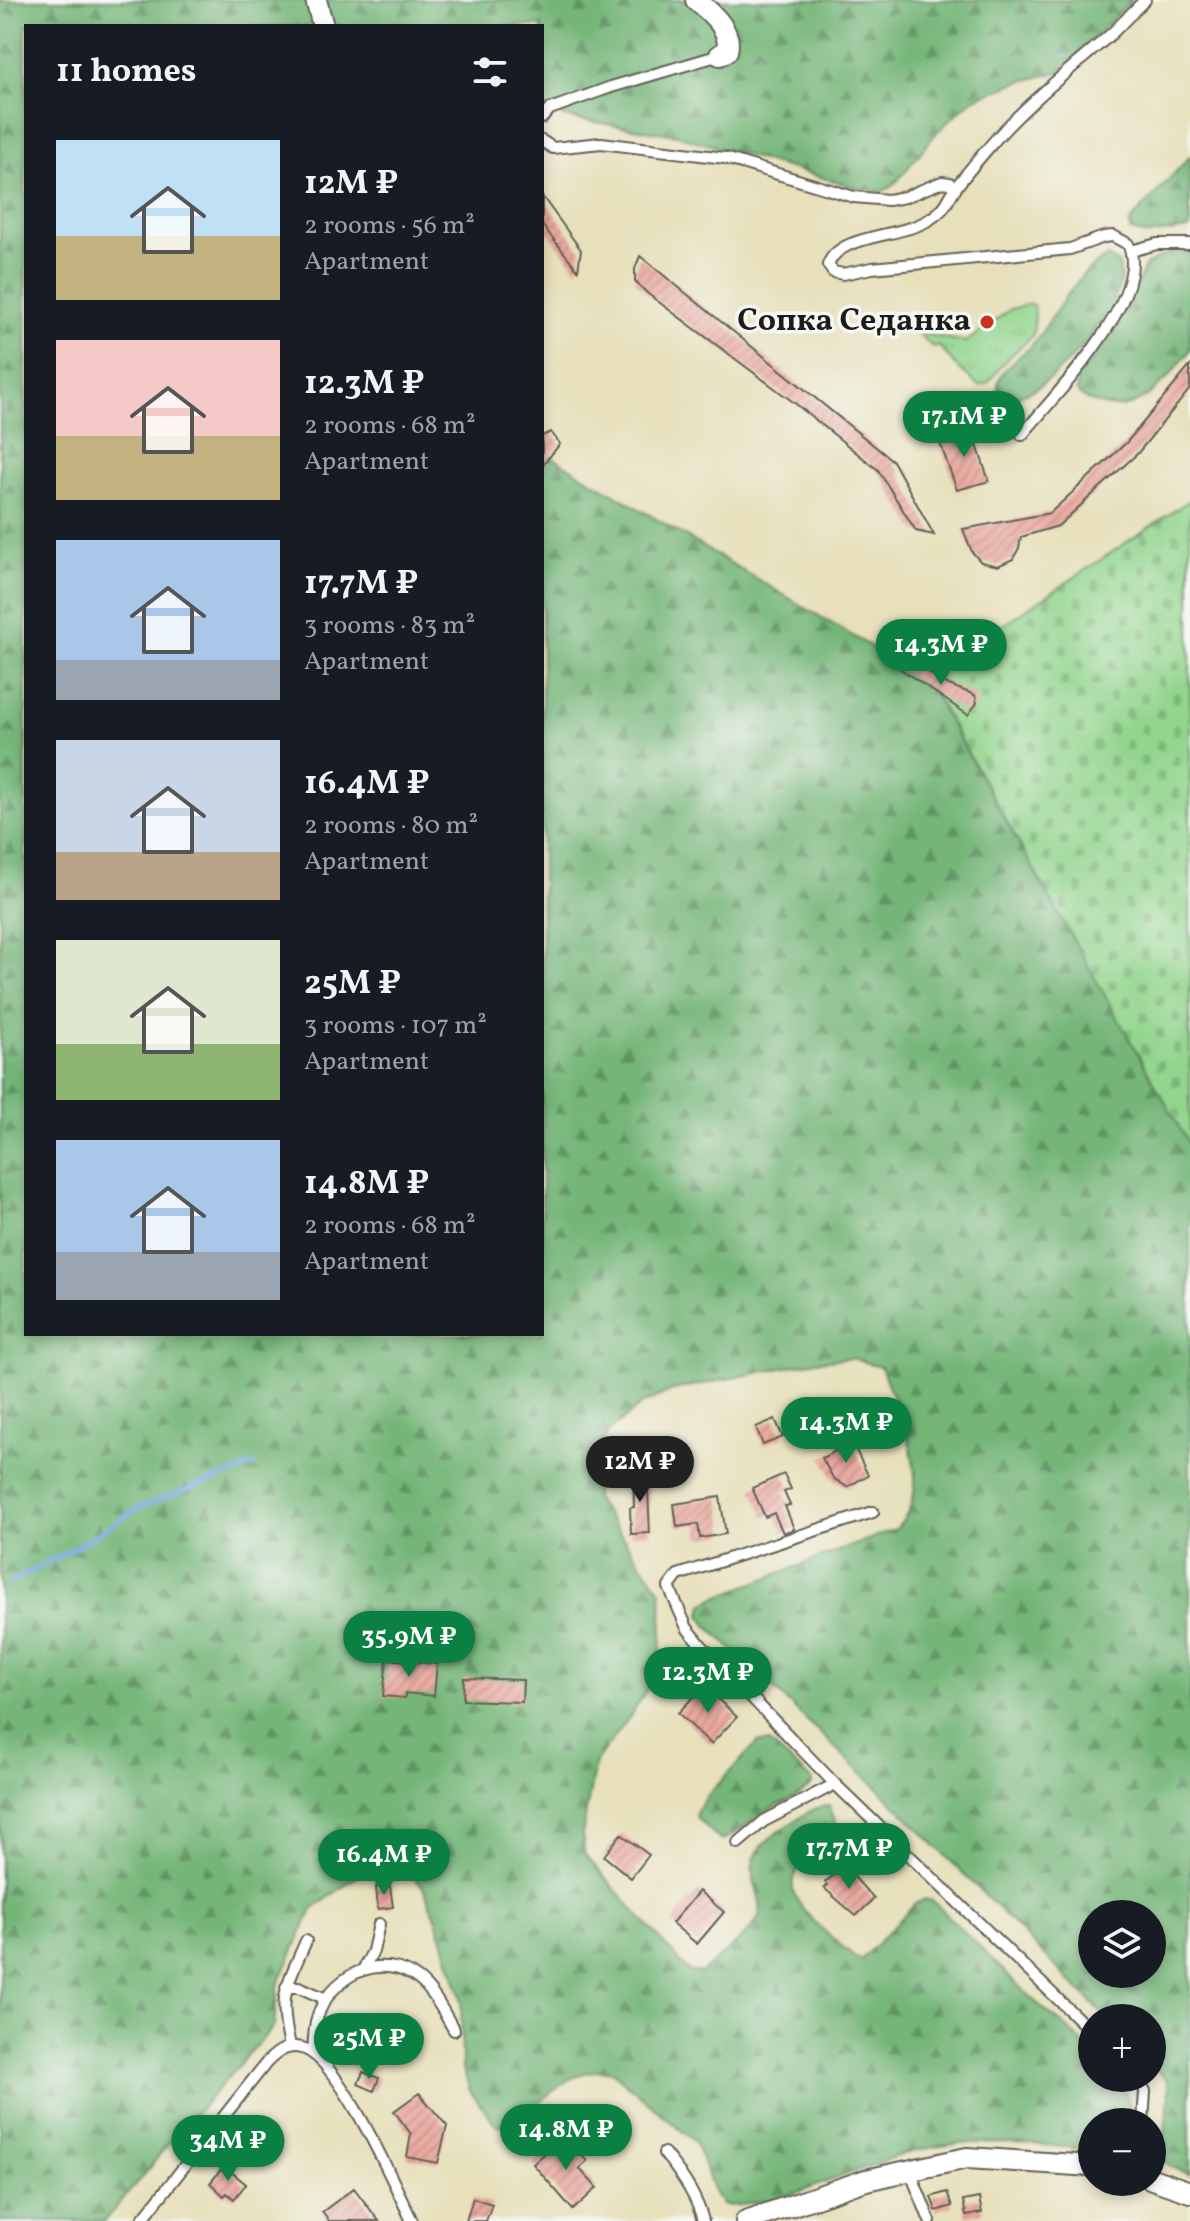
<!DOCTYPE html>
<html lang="en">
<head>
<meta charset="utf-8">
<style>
  :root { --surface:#171b24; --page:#242831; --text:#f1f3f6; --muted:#9ea1a6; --accent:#0b8043 }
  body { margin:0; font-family:Vollkorn,serif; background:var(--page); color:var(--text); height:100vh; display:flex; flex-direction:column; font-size:30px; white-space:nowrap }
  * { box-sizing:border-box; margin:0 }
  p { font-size:26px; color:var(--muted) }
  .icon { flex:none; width:44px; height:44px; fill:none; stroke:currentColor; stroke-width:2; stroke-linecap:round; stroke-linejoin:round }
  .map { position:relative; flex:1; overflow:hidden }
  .drawer { position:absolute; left:24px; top:24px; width:520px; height:1312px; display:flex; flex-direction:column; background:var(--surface); border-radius:0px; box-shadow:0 4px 12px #0003 }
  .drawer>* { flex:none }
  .fabs { position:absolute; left:1078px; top:1900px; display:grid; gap:16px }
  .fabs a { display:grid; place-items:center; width:88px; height:88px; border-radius:50%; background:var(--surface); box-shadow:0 4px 12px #0003; font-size:40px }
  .price { position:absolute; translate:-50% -68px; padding:0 18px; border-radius:28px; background:var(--accent); color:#fff; font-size:26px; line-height:52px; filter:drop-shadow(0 2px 4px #0008) }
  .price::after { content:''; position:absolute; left:50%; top:48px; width:24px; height:18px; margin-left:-12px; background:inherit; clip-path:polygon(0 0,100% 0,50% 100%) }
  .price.on { background:#222; color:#fff }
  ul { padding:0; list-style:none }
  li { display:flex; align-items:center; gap:24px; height:200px; padding:0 32px }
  li span { display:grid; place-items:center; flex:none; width:224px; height:160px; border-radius:0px; color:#555 }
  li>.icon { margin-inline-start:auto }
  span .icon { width:96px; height:96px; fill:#fffc; stroke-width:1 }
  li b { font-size:34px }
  h2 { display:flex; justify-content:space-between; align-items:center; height:96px; padding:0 32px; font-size:34px }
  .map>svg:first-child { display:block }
</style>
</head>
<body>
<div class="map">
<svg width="1190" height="2221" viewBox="0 0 1190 2221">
  <defs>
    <pattern id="grass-tufts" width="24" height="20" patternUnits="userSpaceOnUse" patternTransform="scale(2)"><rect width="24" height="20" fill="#92d58d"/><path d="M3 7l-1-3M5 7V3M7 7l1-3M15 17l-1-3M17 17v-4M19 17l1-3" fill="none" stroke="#7db679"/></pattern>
    <pattern id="forest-firs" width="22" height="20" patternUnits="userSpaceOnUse" patternTransform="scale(2)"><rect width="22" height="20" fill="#75b678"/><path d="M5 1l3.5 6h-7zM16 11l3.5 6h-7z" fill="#5f9362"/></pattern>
    <pattern id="cemetery-stones" width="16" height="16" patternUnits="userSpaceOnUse" patternTransform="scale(2)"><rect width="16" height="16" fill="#92d58d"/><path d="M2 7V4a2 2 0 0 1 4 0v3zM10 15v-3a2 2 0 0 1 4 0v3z" fill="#7db679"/></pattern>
    <pattern id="building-hatch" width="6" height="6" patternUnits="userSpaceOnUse" patternTransform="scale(2)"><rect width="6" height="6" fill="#e9a79e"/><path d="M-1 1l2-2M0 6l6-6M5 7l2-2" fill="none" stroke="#c78f88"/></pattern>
  </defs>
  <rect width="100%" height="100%" fill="#f6f6f2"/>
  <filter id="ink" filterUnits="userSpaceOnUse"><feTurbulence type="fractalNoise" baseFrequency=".0125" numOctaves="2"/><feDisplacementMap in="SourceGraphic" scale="16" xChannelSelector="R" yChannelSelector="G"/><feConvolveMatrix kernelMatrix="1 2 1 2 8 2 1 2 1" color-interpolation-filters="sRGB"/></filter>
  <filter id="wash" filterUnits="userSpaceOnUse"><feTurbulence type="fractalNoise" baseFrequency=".006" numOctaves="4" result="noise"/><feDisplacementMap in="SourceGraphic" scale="32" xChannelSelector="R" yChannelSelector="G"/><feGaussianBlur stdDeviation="1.8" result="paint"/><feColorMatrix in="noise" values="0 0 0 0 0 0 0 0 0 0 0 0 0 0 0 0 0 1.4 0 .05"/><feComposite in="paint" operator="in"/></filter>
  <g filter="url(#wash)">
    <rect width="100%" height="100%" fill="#e7e0bb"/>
    <path fill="url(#grass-tufts)" stroke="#577854" stroke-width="2" d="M1029 304 1033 306 1035 314 1033 335 1006 360 988 383 979 386 955 365 940 347 931 346 915 330 918 328 928 335 966 342 1011 309Z"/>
    <path fill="url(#forest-firs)" stroke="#48694a" stroke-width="2" fill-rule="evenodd" d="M0 0H1132L1059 72 1015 83 973 99 938 131 894 185 882 192 858 188 676 135 563 117 542 103V26H26V1334H542V451L925 679 1190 1144V2174L1171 2167 1162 2158 1169 2097 1167 2080 1152 2065V2018H1107L890 1800 707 1625 701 1615 703 1604 714 1598 896 1529C939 1485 898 1415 881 1367L851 1358 817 1361 673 1390 642 1404 611 1430 603 1441 596 1458 595 1498 661 1591 662 1638 659 1662 649 1686 629 1718 595 1763 582 1835 585 1855 688 1971 701 1973C716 1960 746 1937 756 1922 776 1892 718 1867 790 1824 803 1816 814 1806 829 1806L836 1822C824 1837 796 1865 793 1883 789 1907 839 1943 856 1958L862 1959 915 1904 925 1899 933 1901 1031 1998 1074 2034 1092 2053V2078H1115C1129 2093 1131 2102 1129 2122H1092V2150C1032 2143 967 2136 908 2153 852 2169 780 2207 724 2206L715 2194 695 2142 613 2072C560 2062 543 2116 497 2126L470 2091 462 2066 461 1998 437 1920 423 1887 411 1874 394 1865H372L312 1910 278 1985 274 2026 172 2140 105 2221H0ZM1092 1914H1152V1974H1092Z
      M1190 156V229L1148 235 1130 231V222Z
      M1190 252V351C1167 378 1139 419 1099 404 1090 401 1083 399 1077 392V378L1117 327 1146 265 1166 254Z
      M1107 257 1119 264C1120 270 1121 276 1120 283 1113 317 1038 413 998 395 997 388 997 383 1000 377 1007 364 1021 356 1031 346 1055 318 1073 274 1107 257Z
      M758 1742 770 1743 812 1780V1784C801 1797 783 1801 769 1810 752 1819 739 1833 721 1841L697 1818 696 1812 709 1794Z"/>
    <path fill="url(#cemetery-stones)" stroke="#577854" stroke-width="2" d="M1190 500V1146L925 677Z"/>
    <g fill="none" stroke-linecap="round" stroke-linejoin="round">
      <path stroke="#75a6e0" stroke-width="5" d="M9 1583 78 1546 140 1507 254 1465"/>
    </g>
    <g id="blocks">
      <path fill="url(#building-hatch)" d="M542 196 581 250 578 270 542 225Z
        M640 256 893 461 934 535 916 531 878 470 796 404 648 294 635 281V269Z
        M1190 366V389L1138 453 1058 526 1021 537 1019 548 1013 559 998 566 981 562 972 552 963 529 1050 513 1127 442Z
        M971 427 989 481 957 490 939 440Z
        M551 432 560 444 542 466V436Z
        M906 658 949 685 975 695 977 703 968 715 899 668Z
        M775 1419 783 1437 763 1445 756 1427Z
        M852 1442 868 1475 847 1487 833 1478 822 1458Z
        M633 1471H647L650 1533 631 1534 630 1508 634 1507Z
        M784 1474 791 1489 784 1492 790 1505 785 1506 794 1529 783 1533 774 1513 765 1517 752 1488Z
        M720 1497 726 1534 700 1538 698 1524 677 1527 674 1504Z
        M387 1659 437 1664 434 1696 405 1693V1698L383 1696Z
        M464 1678 523 1680 522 1702 463 1700Z
        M704 1686 737 1717 711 1744 678 1713Z
        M621 1834 649 1855 631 1878 604 1856Z
        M845 1867 874 1899 856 1916 824 1888 827 1885 825 1882Z
        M390 1886 393 1907 378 1909 376 1887Z
        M699 1891 724 1912 697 1944 672 1923Z
        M363 2072 379 2078 374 2091 358 2084Z
        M419 2093 447 2126 438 2163 407 2157 411 2134 394 2111Z
        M565 2135 587 2161 579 2168 597 2188 573 2210 533 2164Z
        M224 2166 246 2184 234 2199 227 2193 224 2196 210 2183Z
        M354 2188 379 2221H329L322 2212Z
        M947 2192 952 2206 936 2211 931 2197Z
        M473 2198 492 2204 486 2221H466Z
        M979 2198 982 2213 966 2216 963 2201Z"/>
    </g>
  </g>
  <g filter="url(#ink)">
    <use href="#blocks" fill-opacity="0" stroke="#636154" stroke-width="2"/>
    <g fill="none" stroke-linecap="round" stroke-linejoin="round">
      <g stroke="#636154" stroke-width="14">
        <path id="lane" d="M542 118 550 109 611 87 720 55
          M542 141 553 148 601 143 725 158 854 197 888 200 905 197 942 182 950 183 954 189
          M1131 251 1157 244H1190
          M1022 435C1054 396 1153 296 1128 244L1113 236 1104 237 1070 249 872 268 843 274 833 272 828 265C839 233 902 238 930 219 949 206 946 201 957 186 969 170 983 154 996 139 1031 100 1071 69 1110 35 1122 24 1133 11 1145 0
          M873 1512 678 1575 669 1587 687 1628 701 1645 835 1784 1092 2032
          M738 1843 764 1821 835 1784
          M364 1968 373 1951 379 1924
          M286 1987H299L326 1999
          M290 2046C278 1995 286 1987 306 1941
          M313 2054C314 2040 314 2023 320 2010 336 1973 383 1952 418 1979 434 1991 444 2013 454 2030
          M1138 2078 1145 2091 1143 2122
          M664 2153C680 2172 697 2196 703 2221
          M910 2171 930 2221
          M141 2221 267 2062C278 2051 289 2043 305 2049 341 2063 394 2184 412 2221"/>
      </g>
      <g stroke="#636154" stroke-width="24">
        <path id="street" d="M316 0 323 26
          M696 0C710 12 733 30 727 51L720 55
          M1152 2179 1190 2192
          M746 2221 866 2180 967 2158 1092 2166"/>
      </g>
      <use href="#lane" stroke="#fff" stroke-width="10"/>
      <use href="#street" stroke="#fff" stroke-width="20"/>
    </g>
  </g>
  <circle fill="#c8321e" stroke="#f6f6f2" stroke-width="3" cx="987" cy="322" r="8"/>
  <g text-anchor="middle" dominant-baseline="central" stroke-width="7" stroke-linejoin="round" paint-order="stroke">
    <g font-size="32" font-weight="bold" fill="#1c1c1c" stroke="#f6f6f2" text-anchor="end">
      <text x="971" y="322">Сопка Седанка</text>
    </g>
  </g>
</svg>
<div class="fabs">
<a><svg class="icon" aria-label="layers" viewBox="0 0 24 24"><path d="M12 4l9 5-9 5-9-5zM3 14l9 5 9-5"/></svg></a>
<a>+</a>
<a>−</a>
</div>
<b class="price" style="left:964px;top:459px">17.1M ₽</b>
<b class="price" style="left:941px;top:687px">14.3M ₽</b>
<b class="price" style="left:846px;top:1465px">14.3M ₽</b>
<b class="price on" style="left:640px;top:1504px">12M ₽</b>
<b class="price" style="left:409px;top:1679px">35.9M ₽</b>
<b class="price" style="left:708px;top:1715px">12.3M ₽</b>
<b class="price" style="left:849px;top:1891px">17.7M ₽</b>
<b class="price" style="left:384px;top:1897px">16.4M ₽</b>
<b class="price" style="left:369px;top:2081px">25M ₽</b>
<b class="price" style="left:566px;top:2172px">14.8M ₽</b>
<b class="price" style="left:228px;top:2183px">34M ₽</b>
<section class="drawer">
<h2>11 homes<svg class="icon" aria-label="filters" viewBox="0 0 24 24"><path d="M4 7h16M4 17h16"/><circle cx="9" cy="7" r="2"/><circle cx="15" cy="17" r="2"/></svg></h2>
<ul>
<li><span style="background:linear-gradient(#bfe0f5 60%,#c2b280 0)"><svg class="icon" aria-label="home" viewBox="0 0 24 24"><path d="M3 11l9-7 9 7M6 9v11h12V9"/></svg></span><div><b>12M ₽</b><p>2 rooms · 56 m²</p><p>Apartment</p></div></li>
<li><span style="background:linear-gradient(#f6c9c9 60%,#c2b280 0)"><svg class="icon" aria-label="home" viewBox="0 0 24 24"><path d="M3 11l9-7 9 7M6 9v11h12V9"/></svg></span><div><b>12.3M ₽</b><p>2 rooms · 68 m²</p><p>Apartment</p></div></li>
<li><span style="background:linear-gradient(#a9c7e8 75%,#9aa5b1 0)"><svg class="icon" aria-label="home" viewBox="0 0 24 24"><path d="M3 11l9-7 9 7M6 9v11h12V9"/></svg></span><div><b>17.7M ₽</b><p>3 rooms · 83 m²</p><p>Apartment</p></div></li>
<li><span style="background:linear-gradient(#c9d6e8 70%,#b9a48a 0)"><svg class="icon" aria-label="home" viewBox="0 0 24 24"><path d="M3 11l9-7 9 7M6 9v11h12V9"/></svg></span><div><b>16.4M ₽</b><p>2 rooms · 80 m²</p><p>Apartment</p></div></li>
<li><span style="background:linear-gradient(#dfe7d0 65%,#8fb573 0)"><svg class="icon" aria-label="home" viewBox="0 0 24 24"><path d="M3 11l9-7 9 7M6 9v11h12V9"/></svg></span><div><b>25M ₽</b><p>3 rooms · 107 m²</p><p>Apartment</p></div></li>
<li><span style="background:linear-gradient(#a9c7e8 70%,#9aa5b1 0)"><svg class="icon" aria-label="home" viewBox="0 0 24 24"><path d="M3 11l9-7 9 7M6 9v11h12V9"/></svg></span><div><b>14.8M ₽</b><p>2 rooms · 68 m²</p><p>Apartment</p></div></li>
</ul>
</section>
</div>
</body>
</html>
